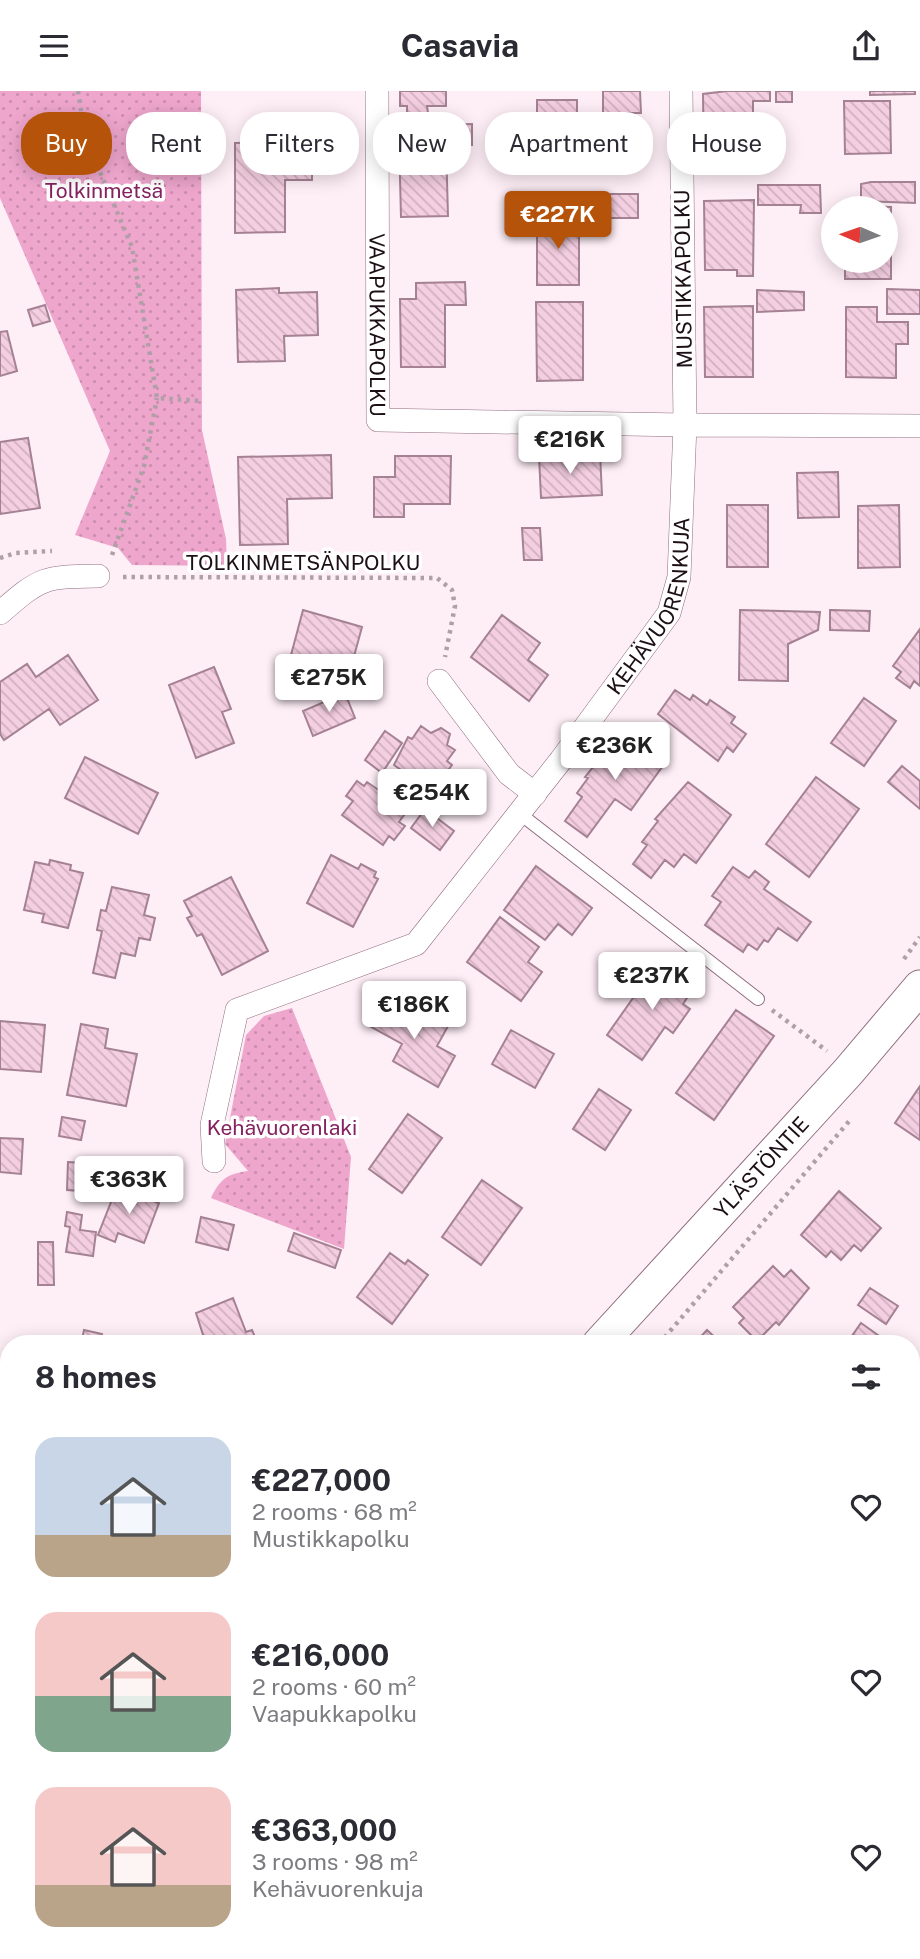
<!DOCTYPE html>
<html lang="en">
<head>
<meta charset="utf-8">
<style>
  :root { --surface:#fff; --page:#f2f2f3; --text:#2b2b33; --muted:#7c7c81; --accent:#b45309 }
  body { margin:0; font-family:"Public Sans",sans-serif; background:var(--page); color:var(--text); height:100vh; display:flex; flex-direction:column; font-size:26px; white-space:nowrap }
  * { box-sizing:border-box; margin:0 }
  p { font-size:23px; color:var(--muted) }
  .icon { flex:none; width:38px; height:38px; fill:none; stroke:currentColor; stroke-width:2; stroke-linecap:round; stroke-linejoin:round }
  .map { position:relative; flex:1; overflow:hidden }
  .panel { position:absolute; left:0px; top:1244px; width:920px; height:625px; display:flex; flex-direction:column; background:var(--surface); border-radius:28px 28px 0 0; box-shadow:0 4px 18px #0003 }
  .panel>* { flex:none }
  .guide { position:absolute; left:21px; top:21px; width:878px; height:63px; display:flex; gap:14px }
  .needle { width:46px; rotate:272deg }
  .controls { position:absolute; left:821px; top:105px; display:grid; gap:14px }
  .controls a { display:grid; place-items:center; width:77px; height:77px; border-radius:50%; background:var(--surface); box-shadow:0 4px 18px #0003; font-size:35px }
  .price { position:absolute; translate:-50% -60px; padding:0 16px; border-radius:7px; background:#fff; color:#222; font-size:23px; line-height:46px; filter:drop-shadow(0 2px 4px #0008) }
  .price::after { content:''; position:absolute; left:50%; top:42px; width:21px; height:16px; margin-left:-10px; background:inherit; clip-path:polygon(0 0,100% 0,50% 100%) }
  .price.selected { background:var(--accent); color:#fff }
  ul { padding:0; list-style:none }
  li { display:flex; align-items:center; gap:21px; height:175px; padding:0 35px }
  li span { display:grid; place-items:center; flex:none; width:196px; height:140px; border-radius:21px; color:#555 }
  li>.icon { margin-inline-start:auto }
  span .icon { width:84px; height:84px; fill:#fffc; stroke-width:1 }
  li b { font-size:30px }
  h2 { display:flex; justify-content:space-between; align-items:center; height:84px; padding:0 35px; font-size:30px }
  .pill { padding:0 24px; border-radius:28px; background:var(--surface); box-shadow:0 4px 18px #0003; font-size:24px; line-height:63px }
  .pill.selected { background:var(--accent); color:#fff }
  header { display:flex; justify-content:space-between; align-items:center; height:91px; padding:0 35px; background:var(--surface); font-size:32px; font-weight:700 }
  .map>svg:first-child { display:block }
</style>
</head>
<body>
<header><svg class="icon" aria-label="menu" viewBox="0 0 24 24"><path d="M4 6h16M4 12h16M4 18h16"/></svg>Casavia<svg class="icon" aria-label="share" viewBox="0 0 24 24"><path d="M12 15V3M7 8l5-5 5 5M5 13v7h14v-7"/></svg></header>
<div class="map">
<svg width="920" height="1868" viewBox="0 0 920 1868">
  <defs>
    <pattern id="park-dots" width="8" height="8" patternUnits="userSpaceOnUse" patternTransform="scale(1.75)"><rect width="8" height="8" fill="#efa6cd"/><path d="M2 2h.1M6 6h.1" fill="none" stroke="#cc8eaf" stroke-width="1.8" stroke-linecap="round"/></pattern>
    <pattern id="building-back-hatch" width="6" height="6" patternUnits="userSpaceOnUse" patternTransform="scale(1.75)"><rect width="6" height="6" fill="#f4cee1"/><path d="M-1 5l2 2M0 0l6 6M5-1l2 2" fill="none" stroke="#d1b0c0"/></pattern>
  </defs>
  <rect width="100%" height="100%" fill="#feeef6"/>
  <path fill="#f0dde6" d="M0 1542 9 1543V1794H0Z"/>
  <path fill="url(#park-dots)" d="M0 0H201L202 339 226 448 227 475 132 474 118 457 75 444 110 360 0 107Z
    M292 917 351 1066 344 1158 211 1107C220 1088 227 1083 248 1080L225 1053 246 944 264 925Z
    M915 1603 920 1608V1868H249L251 1860H912V1607Z
    M0 1794H9V1860H150L148 1868H0Z"/>
  <g fill="none" stroke-linecap="round" stroke-linejoin="round">
    <path stroke="#d37ead" stroke-width="9" d="M912 1788 920 1784
      M535 1860 575 1868
      M135 1868 136 1863
      M731 1868 749 1860"/>
  </g>
  <path fill="url(#building-back-hatch)" stroke="#a48293" stroke-width="2" d="M400 0H446V15H427L428 22H407V15H400Z
    M603 0H640L641 22H603Z
    M727 0H770V10H753V73H704L703 3Z
    M776 0H792V11H776Z
    M870 0H915V3L870 4Z
    M537 9H577V37H582V58H577V82H537Z
    M844 10H890L891 62 845 63Z
    M472 33V54H446L448 125 401 126 399 49H421V34Z
    M285 51V55H312V89H285V141L235 142V52Z
    M871 91H915V112L861 110V93Z
    M758 94H820L821 122H800L801 114H758Z
    M598 103H638V127H598Z
    M754 109 753 185H737V179H705L704 110Z
    M845 115 891 116V188H845V170H886V117Z
    M537 125H579V194H537Z
    M465 191 466 214H445V276H401L400 208H416V192Z
    M279 197V202L317 201 318 244 284 245 285 270 238 271 236 199Z
    M887 198 920 199V223H887Z
    M757 199 804 201V219L757 221Z
    M536 211H583V289L537 290Z
    M45 214 50 230 33 235 28 219Z
    M753 215V286H705L704 216Z
    M846 216H877V231H908V253H896V287L846 286Z
    M7 240 17 280 0 285V241Z
    M28 347 40 417 0 423V351Z
    M600 362 602 404 541 407 539 365Z
    M331 364 332 407 287 408 288 453 240 454 238 366Z
    M395 365H451L450 413H404V426H374V386H395Z
    M838 381 839 426 798 427 797 382Z
    M727 414H768V476H727Z
    M899 414 900 476 858 477V415Z
    M522 437H540L542 469H524Z
    M303 519 362 536 350 580 331 575 329 580 319 578 321 572 291 564Z
    M740 519 820 521 818 539 788 553V590L739 589Z
    M830 519 870 520 869 540 830 539Z
    M502 524 540 552 528 569 548 584 529 610 471 566Z
    M920 538V595L914 590 910 597 896 587 901 581 893 575Z
    M68 564 98 609 60 634 49 618 4 649 0 643V591L27 573 36 586Z
    M214 576 231 618 222 621 234 652 196 667 169 594Z
    M675 599 690 609 693 604 707 614 710 609 735 626 731 632 746 643 733 661 727 656 718 670 658 623Z
    M345 602 355 627 313 645 303 620Z
    M864 607 896 630 864 675 831 652Z
    M421 635 431 642 441 637 450 643 447 654 455 659 447 670 452 674 440 690 435 687 428 698 394 674 408 646 412 648Z
    M385 640 402 652 382 682 365 669Z
    M622 640 665 672 631 719 615 708 587 746 565 730 582 706 577 702 588 687 585 686Z
    M85 666 158 702 138 743 65 707Z
    M902 675 920 690V718L888 691Z
    M816 686 859 718 809 786 766 753Z
    M357 690 364 695 367 691 380 700 383 696 397 707 394 711 407 720 399 731 405 735 394 749 389 745 383 754 342 724 353 710 346 705Z
    M688 691 731 724 696 772 684 763 674 776 665 769 651 787 633 773 647 754 642 751 658 730 655 728Z
    M425 718 454 740 440 759 411 737Z
    M331 764 358 778 361 773 376 781 374 786 378 788 353 836 307 812Z
    M50 769 71 774 70 779 83 782 68 837 42 831 44 823 24 819 35 771 49 774Z
    M536 775 592 817 572 844 558 833 545 849 504 819Z
    M733 776 749 787 755 780 769 791 764 798 811 831 797 850 778 837 768 851 764 849 757 859 748 853 743 861 705 834 721 811 712 805Z
    M231 786 268 860 222 884 202 843 197 845 187 827 192 825 184 810Z
    M112 796 149 804 144 824 155 827 150 849 139 847 135 865 121 862 115 887 93 882 102 840 97 839 101 819 106 820Z
    M500 826 539 856 528 871 542 881 521 910 467 871Z
    M657 873 693 898 683 913 690 918 673 942 665 936 642 969 607 944Z
    M380 907 416 927 421 919 448 935 437 955 455 965 438 996 393 970 402 953 366 933Z
    M736 919 774 945 714 1029 676 1002Z
    M0 930 45 934 41 981 0 978Z
    M81 933 108 938 105 957 137 963 126 1015 67 1004Z
    M511 939 554 963 535 997 492 973Z
    M920 995V1049L895 1032Z
    M599 998 631 1019 605 1059 573 1038Z
    M408 1023 442 1047 402 1102 369 1078Z
    M62 1026 85 1030 81 1049 59 1045Z
    M0 1047 23 1048 21 1083 0 1081Z
    M68 1071 97 1073 95 1101 67 1099Z
    M482 1089 522 1117 481 1174 442 1146Z
    M117 1096 159 1112 144 1152 118 1142 115 1151 98 1144Z
    M839 1100 881 1137 861 1160 854 1154 841 1169 831 1160 826 1166 801 1144Z
    M67 1121 82 1124 80 1139 96 1141 93 1165 66 1161 70 1136 65 1135Z
    M201 1126 234 1134 228 1159 196 1151Z
    M294 1142 341 1159 335 1177 288 1160Z
    M38 1151H53L54 1194H38Z
    M390 1162 405 1173 408 1169 428 1184 392 1233 357 1206Z
    M773 1175 784 1186 791 1179 809 1197 779 1234 776 1231 757 1250 739 1232 744 1227 733 1216Z
    M870 1197 898 1215 886 1233 858 1214Z
    M233 1207 246 1241 252 1239 258 1253H206L196 1222Z
    M861 1232 885 1249 883 1253 847 1252Z
    M84 1239 102 1243 101 1253H81Z
    M707 1239 720 1251 724 1247 729 1253H694Z
    M920 1281V1341L912 1336V1293Z
    M912 1415 920 1421V1433L912 1444Z
    M0 1562H9V1632L0 1631Z"/>
  <g fill="none" stroke-linecap="round" stroke-linejoin="round">
    <g stroke="#8f6d7e" stroke-width="14">
      <path id="service" d="M519 722 758 908"/>
    </g>
    <g stroke="#8f6d7e" stroke-width="24">
      <g id="minor">
        <path id="s1" d="M377 0 378 329 685 334 681 0"/>
        <path d="M0 522C41 486 43 486 98 485"/>
        <path d="M439 590 509 683 535 703"/>
        <path id="s2" d="M214 1070 212 1034 237 919 416 853 561 669 669 522 679 486 685 334 920 335"/>
        <path d="M912 1378 920 1383"/>
        <path d="M0 1496 9 1497"/>
      </g>
    </g>
    <g stroke="#8f6d7e" stroke-width="35">
      <g id="secondary">
        <path id="s3" d="M599 1253 848 981 920 896"/>
        <path d="M184 1868 186 1860"/>
        <path d="M212 1868 214 1860"/>
      </g>
    </g>
    <path stroke="#afa0a8" stroke-width="4.5" stroke-dasharray="3.5 5" stroke-linecap="butt" d="M78 0 85 46 132 156 157 307 202 310
      M112 464 144 375 157 307
      M0 467 16 462 52 460
      M123 486 437 487 452 499 455 515 445 566
      M904 868 920 846
      M772 919 827 960
      M659 1253 851 1028
      M0 1530 9 1531
      M0 1852 9 1851
      M289 1860 309 1868"/>
    <use href="#service" stroke="#fff" stroke-width="12"/>
    <use href="#minor" stroke="#fff" stroke-width="23"/>
    <use href="#secondary" stroke="#fff" stroke-width="33"/>
  </g>
  <g text-anchor="middle" dominant-baseline="central" stroke-width="7" stroke-linejoin="round" paint-order="stroke">
    <g font-size="21" fill="#852260" stroke="#fff">
      <text x="104" y="99">Tolkinmetsä</text>
      <text x="282" y="1036">Kehävuorenlaki</text>
    </g>
    <g font-size="21" fill="#1c0f16" stroke="#fff">
      <text transform="translate(683 188) rotate(-91)">MUSTIKKAPOLKU</text>
      <text stroke="none"><textPath href="#s1" startOffset="234">VAAPUKKAPOLKU</textPath></text>
      <text x="303" y="471">TOLKINMETSÄNPOLKU</text>
      <text stroke="none"><textPath href="#s2" startOffset="761">KEHÄVUORENKUJA</textPath></text>
      <text stroke="none"><textPath href="#s3" startOffset="240">YLÄSTÖNTIE</textPath></text>
    </g>
  </g>
</svg>
<div class="controls">
<a><svg class="needle" viewBox="-14 -14 28 28"><path d="M0-13l5 13h-10z" fill="#e53935"/><path d="M0 13l5-13h-10z" fill="#7c7c81"/></svg></a>
</div>
<b class="price selected" style="left:558px;top:160px">€227K</b>
<b class="price" style="left:570px;top:385px">€216K</b>
<b class="price" style="left:329px;top:623px">€275K</b>
<b class="price" style="left:615px;top:691px">€236K</b>
<b class="price" style="left:432px;top:738px">€254K</b>
<b class="price" style="left:652px;top:921px">€237K</b>
<b class="price" style="left:414px;top:950px">€186K</b>
<b class="price" style="left:129px;top:1125px">€363K</b>
<div class="guide">
<a class="pill selected">Buy</a>
<a class="pill">Rent</a>
<a class="pill">Filters</a>
<a class="pill">New</a>
<a class="pill">Apartment</a>
<a class="pill">House</a>
</div>
<section class="panel">
<h2>8 homes<svg class="icon" aria-label="filters" viewBox="0 0 24 24"><path d="M4 7h16M4 17h16"/><circle cx="9" cy="7" r="2"/><circle cx="15" cy="17" r="2"/></svg></h2>
<ul>
<li><span style="background:linear-gradient(#c9d6e8 70%,#b9a48a 0)"><svg class="icon" aria-label="home" viewBox="0 0 24 24"><path d="M3 11l9-7 9 7M6 9v11h12V9"/></svg></span><div><b>€227,000</b><p>2 rooms · 68 m²</p><p>Mustikkapolku</p></div><svg class="icon" aria-label="heart" viewBox="0 0 24 24"><path d="M12 20l-8-8c-3-5 5-10 8-4 3-6 11-1 8 4z"/></svg></li>
<li><span style="background:linear-gradient(#f6c9c9 60%,#7fa58c 0)"><svg class="icon" aria-label="home" viewBox="0 0 24 24"><path d="M3 11l9-7 9 7M6 9v11h12V9"/></svg></span><div><b>€216,000</b><p>2 rooms · 60 m²</p><p>Vaapukkapolku</p></div><svg class="icon" aria-label="heart" viewBox="0 0 24 24"><path d="M12 20l-8-8c-3-5 5-10 8-4 3-6 11-1 8 4z"/></svg></li>
<li><span style="background:linear-gradient(#f6c9c9 70%,#b9a48a 0)"><svg class="icon" aria-label="home" viewBox="0 0 24 24"><path d="M3 11l9-7 9 7M6 9v11h12V9"/></svg></span><div><b>€363,000</b><p>3 rooms · 98 m²</p><p>Kehävuorenkuja</p></div><svg class="icon" aria-label="heart" viewBox="0 0 24 24"><path d="M12 20l-8-8c-3-5 5-10 8-4 3-6 11-1 8 4z"/></svg></li>
</ul>
</section>
</div>
</body>
</html>
